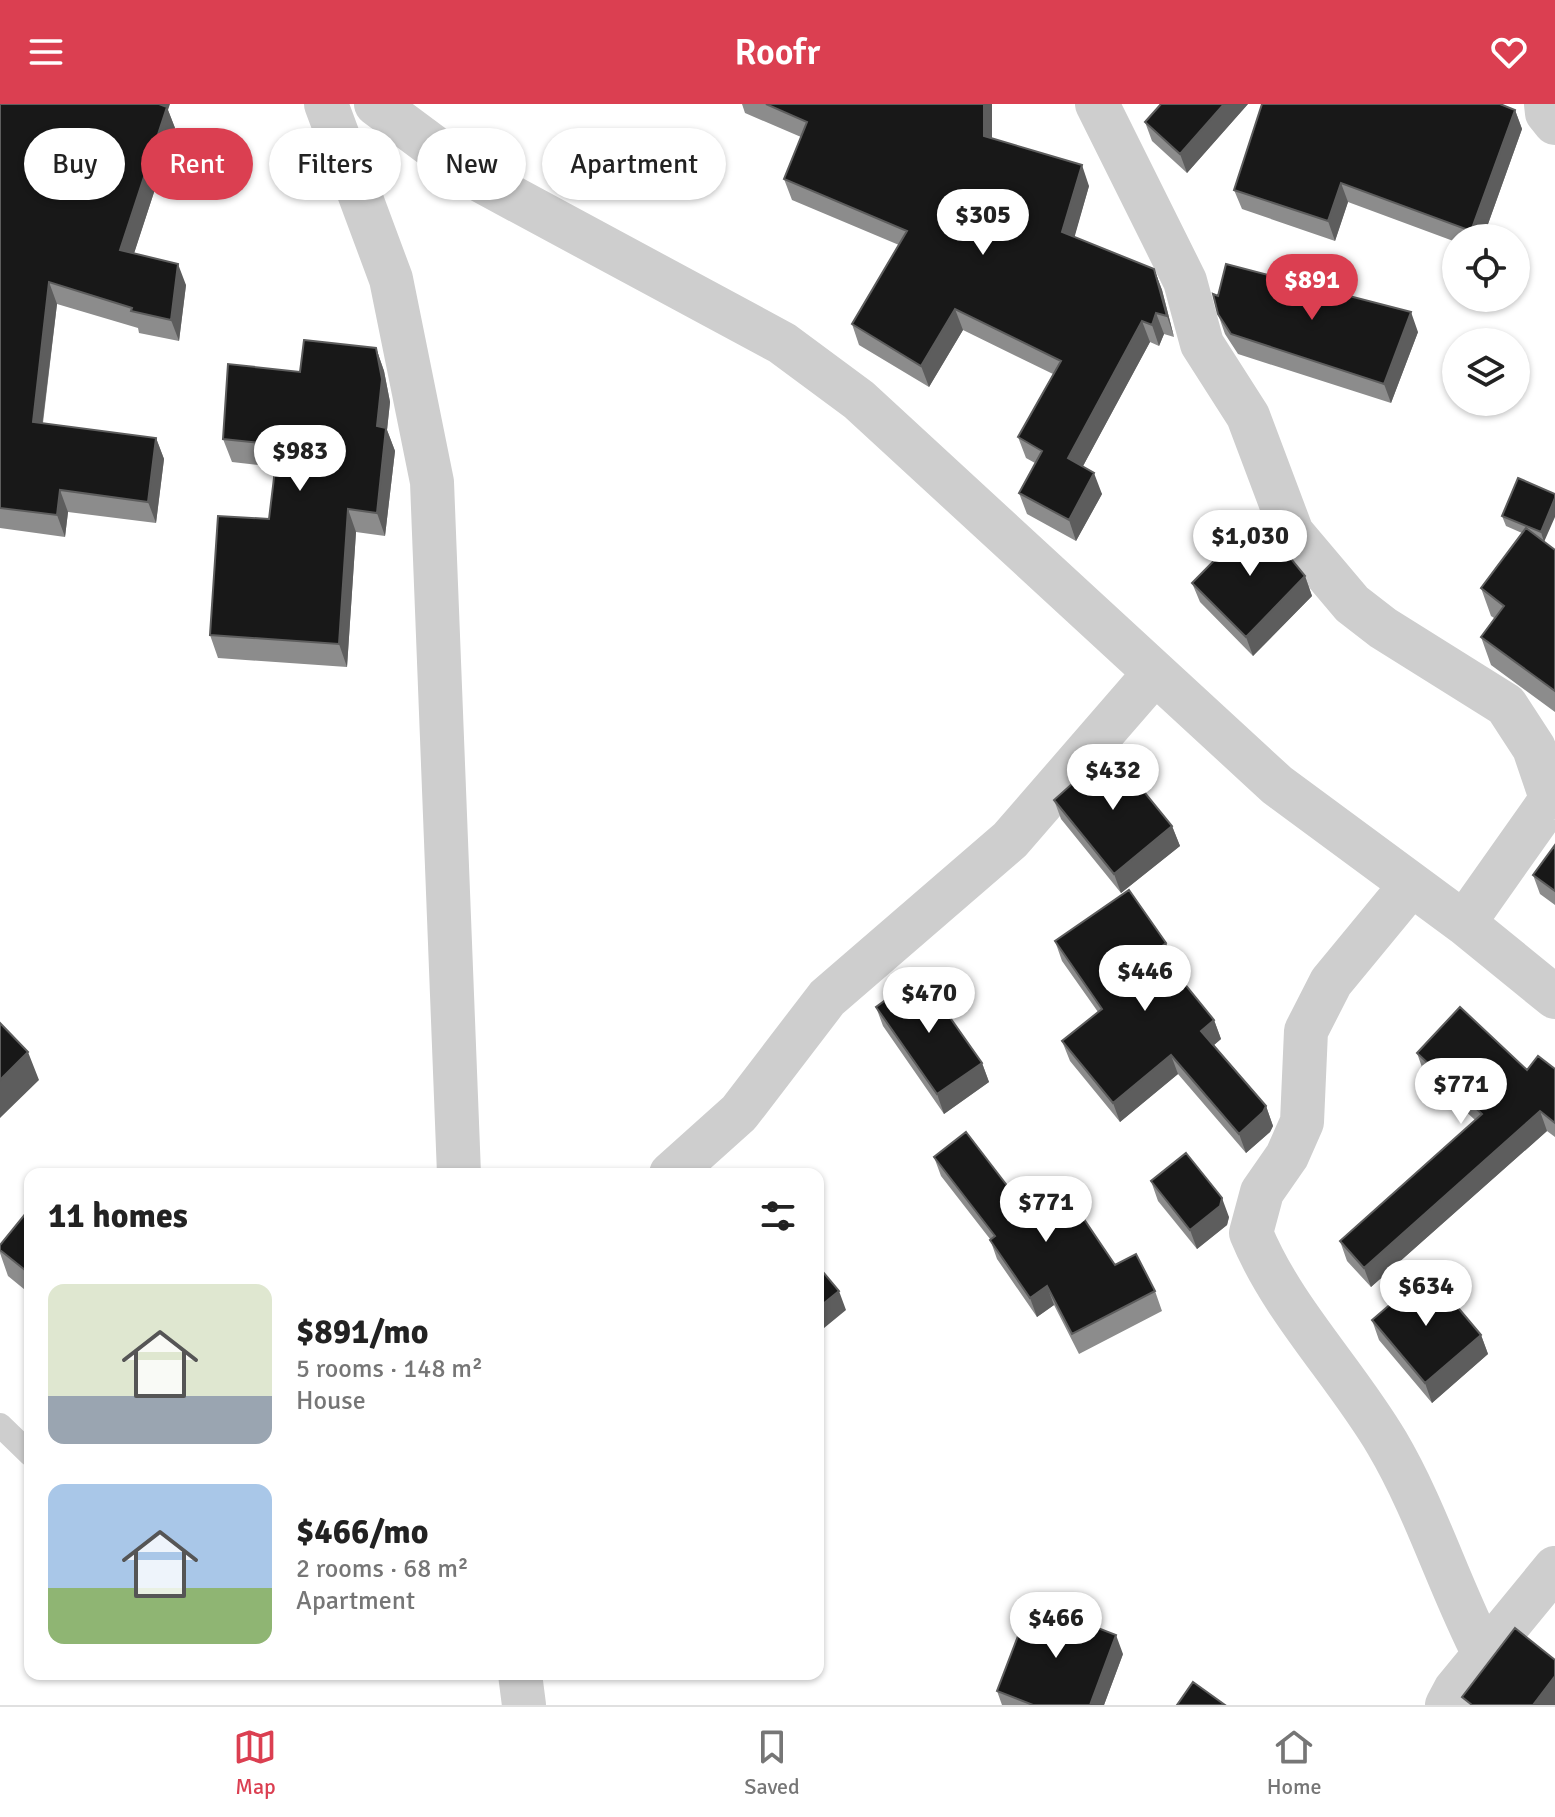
<!DOCTYPE html>
<html lang="en">
<head>
<meta charset="utf-8">
<style>
  :root { --surface:#fff; --page:#f6f6f6; --text:#222; --muted:#767676; --line:#e0e0e0; --accent:#db3f51 }
  body { margin:0; font-family:Signika,sans-serif; background:var(--page); color:var(--text); height:100vh; display:flex; flex-direction:column; font-size:30px; white-space:nowrap }
  * { box-sizing:border-box; margin:0 }
  p { font-size:26px; color:var(--muted) }
  .icon { flex:none; width:44px; height:44px; fill:none; stroke:currentColor; stroke-width:2; stroke-linecap:round; stroke-linejoin:round }
  .map { position:relative; flex:1; overflow:hidden }
  .panel { position:absolute; left:24px; top:1064px; width:800px; height:512px; display:flex; flex-direction:column; background:var(--surface); border-radius:16px; box-shadow:0 2px 6px #0004 }
  .panel>* { flex:none }
  .guide { position:absolute; left:24px; top:24px; width:800px; height:72px; display:flex; gap:16px }
  .tools { position:absolute; left:1442px; top:120px; display:grid; gap:16px }
  .tools a { display:grid; place-items:center; width:88px; height:88px; border-radius:50%; background:var(--surface); box-shadow:0 2px 6px #0004; font-size:40px }
  .price { position:absolute; translate:-50% -68px; padding:0 18px; border-radius:28px; background:#fff; color:#222; font-size:26px; line-height:52px; filter:drop-shadow(0 2px 4px #0008) }
  .price::after { content:''; position:absolute; left:50%; top:48px; width:24px; height:18px; margin-left:-12px; background:inherit; clip-path:polygon(0 0,100% 0,50% 100%) }
  .price.current { background:var(--accent); color:#fff }
  ul { padding:0; list-style:none }
  li { display:flex; align-items:center; gap:24px; height:200px; padding:0 24px }
  li span { display:grid; place-items:center; flex:none; width:224px; height:160px; border-radius:16px; color:#555 }
  li>.icon { margin-inline-start:auto }
  span .icon { width:96px; height:96px; fill:#fffc; stroke-width:1 }
  li b { font-size:34px }
  h2 { display:flex; justify-content:space-between; align-items:center; height:96px; padding:0 24px; font-size:34px }
  .pill { padding:0 28px; border-radius:36px; background:var(--surface); box-shadow:0 2px 6px #0004; font-size:28px; line-height:72px }
  .pill.current { background:var(--accent); color:#fff }
  header { display:flex; justify-content:space-between; align-items:center; height:104px; padding:0 24px; background:var(--accent); color:#fff; font-size:36px; font-weight:600 }
  .tabs { display:flex; justify-content:space-around; align-items:center; height:112px; border-top:2px solid var(--line); background:var(--surface); font-size:22px; color:var(--muted) }
  .tabs a { display:grid; justify-items:center; gap:4px }
  .tabs .current { color:var(--accent) }
  .map>svg:first-child { display:block }
</style>
</head>
<body>
<header><svg class="icon" aria-label="menu" viewBox="0 0 24 24"><path d="M4 6h16M4 12h16M4 18h16"/></svg>Roofr<svg class="icon" aria-label="heart" viewBox="0 0 24 24"><path d="M12 20l-8-8c-3-5 5-10 8-4 3-6 11-1 8 4z"/></svg></header>
<div class="map">
<svg width="1555" height="1601" viewBox="0 0 1555 1601">
  <rect width="100%" height="100%" fill="#fff"/>
  <g fill="none" stroke-linecap="round" stroke-linejoin="round">
    <path stroke="#cecece" stroke-width="24" d="M0 1321 30 1350"/>
    <path stroke="#cecece" stroke-width="44" d="M326 0 391 175 432 378 459 1070
      M376 0 474 73 782 239 859 296 1277 681 1464 819 1555 893
      M1097 0 1185 177 1202 240 1248 312 1292 429 1352 500 1383 524 1506 601 1534 644 1551 694
      M1546 0 1547 9 1555 19
      M1411 781 1331 878 1306 927 1302 1018 1287 1052 1262 1088 1251 1129C1282 1205 1345 1268 1387 1339 1426 1405 1449 1482 1484 1550
      M1464 819 1555 690
      M671 1070 739 1009 827 894 1010 736 1154 570
      M520 1570 524 1601
      M1447 1601 1455 1586 1555 1464"/>
  </g>
  <path fill="#8c8c8c" d="M0 0 168 6 175 24 134 149 186 181 179 237 139 229 138 224 57 200 43 319 156 334 164 355 156 419 68 408 65 433 0 424Z
    M742 0H992V35L1089 82 1074 133 1154 165 1162 186 1174 233 1164 230 1159 242 1150 238 1083 362 1102 390 1076 437 1027 410 1019 389 1035 359 1026 354 1018 333 1053 270 963 226 929 283 859 241 852 220 899 141 792 96 784 75 801 33 745 9Z
    M1248 0 1187 69 1152 37 1145 18Z
    M1515 6 1522 25 1483 134H1456V138L1348 98 1335 137 1242 105 1234 86Z
    M1218 192 1418 228 1391 299 1238 250 1225 230 1218 210Z
    M376 244 384 267 390 298 387 326 395 347 385 432 356 428 347 563 218 554 210 531 269 415 275 363 232 358 223 335 300 268Z
    M1555 390 1544 438 1555 446V608L1491 561 1481 533 1494 514 1491 512 1481 484 1522 429 1506 422 1502 412Z
    M1305 472 1312 492 1253 552 1200 498 1192 479Z
    M1054 696 1172 722 1180 742 1121 789 1061 715Z
    M1555 741V801L1540 790 1533 771Z
    M1055 837 1166 839 1174 858 1169 861 1214 916 1221 935 1214 941 1266 1002 1273 1022 1270 1028 1246 1049 1178 970 1120 1018 1070 957 1062 937 1098 908 1062 857Z
    M876 903 982 959 989 978 944 1010 883 922Z
    M1417 949 1527 966 1555 965V1033L1547 1027 1371 1183 1347 1157 1340 1137 1475 1016 1424 969Z
    M934 1053 1028 1109 1056 1115 1115 1161 1155 1187 1162 1207 1079 1250 1054 1201 1037 1213 997 1155 990 1135 941 1072Z
    M1151 1077 1229 1113 1227 1121 1197 1145 1158 1097Z
    M30 1104V1190L8 1172 0 1149V1141Z
    M1372 1216 1481 1231 1488 1250 1432 1299 1379 1236Z
    M1123 1550 1104 1601H1002L997 1587Z"/>
  <path fill="#5d5d5d" d="M156 0H170L168 6 175 24 128 168 120 146Z
    M984 0H992V53L984 32Z
    M1224 0H1248L1187 69 1180 50Z
    M1515 6 1522 25 1483 134H1474L1471 127Z
    M1082 61 1089 82 1070 149 1062 128Z
    M1341 79 1348 98 1335 137 1328 117Z
    M178 160 186 181 179 237 171 216Z
    M1154 165 1162 186 1174 233 1167 212Z
    M49 178 57 200 40 339 33 318Z
    M955 205 963 226 929 283 921 262Z
    M1411 208 1418 228 1391 299 1384 280Z
    M1156 209 1164 230 1159 242 1152 221Z
    M1142 217 1150 238 1076 375 1068 354Z
    M376 244 384 267 390 298 387 326 395 347 385 432 377 409Z
    M156 334 164 355 156 419 148 398Z
    M1094 369 1102 390 1076 437 1069 416Z
    M60 386 68 408 65 433 57 411Z
    M1555 394V413L1544 438 1541 428Z
    M348 405 356 428 347 563 339 540Z
    M1305 472 1312 492 1253 552 1246 533Z
    M1172 722 1180 742 1121 789 1114 770Z
    M1166 839 1174 858 1164 865 1157 846Z
    M1214 916 1221 935 1208 946 1201 927Z
    M28 948 39 976 0 1014V976Z
    M1171 951 1178 970 1120 1018 1113 999Z
    M982 959 989 978 944 1010 937 990Z
    M1266 1002 1273 1022 1270 1028 1246 1049 1239 1030Z
    M1540 1007 1547 1027 1371 1183 1364 1164Z
    M1222 1094 1229 1113 1227 1121 1197 1145 1190 1126Z
    M818 1139 822 1149 818 1152Z
    M1047 1182 1054 1201 1037 1213 1030 1194Z
    M839 1187 846 1206 818 1229V1204Z
    M1481 1231 1488 1250 1432 1299 1425 1279Z
    M1116 1531 1123 1550 1104 1601H1090Z
    M1555 1572V1601H1533Z"/>
  <path fill="#181818" stroke="#5d5d5d" stroke-width="2" d="M0 0H159L167 3 120 146 178 160 171 216 131 207 132 204 49 178 33 318 156 334 148 398 60 386 57 411 0 404Z
    M766 0H984V32L1082 61 1062 128 1154 165 1167 212 1156 209 1152 221 1142 217 1068 354 1094 369 1069 416 1019 389 1042 347 1018 333 1061 257 955 205 921 262 852 220 907 127 784 75 807 18Z
    M1161 0H1224L1180 50 1145 18Z
    M1262 0H1500L1515 6 1471 127 1341 79 1328 117 1234 86Z
    M1226 160 1411 208 1384 280 1231 230 1218 210 1213 190 1218 192Z
    M304 236 376 244 382 275 377 322 386 324 377 409 348 405 339 540 210 531 218 412 269 415 278 341 223 335 228 260 300 268Z
    M1518 374 1555 390V394L1541 428 1502 412Z
    M1257 413 1305 472 1246 533 1192 479Z
    M1526 424 1555 446V587L1481 533 1504 502 1481 484Z
    M1110 646 1172 722 1114 770 1054 696Z
    M1555 741V787L1533 771Z
    M1129 786 1166 839 1157 846 1214 916 1201 927 1266 1002 1263 1008 1239 1030 1171 951 1113 999 1062 937 1102 905 1055 837Z
    M920 871 982 959 937 990 876 903Z
    M1460 903 1527 966 1538 952 1555 965V1019L1540 1007 1364 1164 1340 1137 1482 1010 1417 949Z
    M0 919 28 948 0 976Z
    M966 1028 1028 1109 1043 1098 1056 1115 1075 1102 1115 1161 1136 1150 1155 1187 1072 1230 1047 1182 1030 1194 990 1136 995 1132 934 1053Z
    M1186 1049 1222 1094 1220 1102 1190 1126 1151 1077Z
    M30 1104V1170L0 1146V1141Z
    M818 1162 839 1187 818 1204Z
    M1428 1168 1481 1231 1425 1279 1372 1216Z
    M1031 1498 1116 1531 1090 1601H1033L997 1587Z
    M1515 1524 1555 1556V1572L1533 1601H1472L1462 1593Z
    M1193 1578 1225 1601H1177Z"/>
</svg>
<div class="tools">
<a><svg class="icon" aria-label="locate" viewBox="0 0 24 24"><circle cx="12" cy="12" r="6"/><path d="M12 2v4M12 18v4M2 12h4M18 12h4"/></svg></a>
<a><svg class="icon" aria-label="layers" viewBox="0 0 24 24"><path d="M12 4l9 5-9 5-9-5zM3 14l9 5 9-5"/></svg></a>
</div>
<b class="price" style="left:983px;top:153px">$305</b>
<b class="price current" style="left:1312px;top:218px">$891</b>
<b class="price" style="left:300px;top:389px">$983</b>
<b class="price" style="left:1250px;top:474px">$1,030</b>
<b class="price" style="left:1113px;top:708px">$432</b>
<b class="price" style="left:1145px;top:909px">$446</b>
<b class="price" style="left:929px;top:931px">$470</b>
<b class="price" style="left:1461px;top:1022px">$771</b>
<b class="price" style="left:1046px;top:1140px">$771</b>
<b class="price" style="left:1426px;top:1224px">$634</b>
<b class="price" style="left:1056px;top:1556px">$466</b>
<div class="guide">
<a class="pill">Buy</a>
<a class="pill current">Rent</a>
<a class="pill">Filters</a>
<a class="pill">New</a>
<a class="pill">Apartment</a>
</div>
<section class="panel">
<h2>11 homes<svg class="icon" aria-label="filters" viewBox="0 0 24 24"><path d="M4 7h16M4 17h16"/><circle cx="9" cy="7" r="2"/><circle cx="15" cy="17" r="2"/></svg></h2>
<ul>
<li><span style="background:linear-gradient(#dfe7d0 70%,#9aa5b1 0)"><svg class="icon" aria-label="home" viewBox="0 0 24 24"><path d="M3 11l9-7 9 7M6 9v11h12V9"/></svg></span><div><b>$891/mo</b><p>5 rooms · 148 m²</p><p>House</p></div></li>
<li><span style="background:linear-gradient(#a9c7e8 65%,#8fb573 0)"><svg class="icon" aria-label="home" viewBox="0 0 24 24"><path d="M3 11l9-7 9 7M6 9v11h12V9"/></svg></span><div><b>$466/mo</b><p>2 rooms · 68 m²</p><p>Apartment</p></div></li>
</ul>
</section>
</div>
<nav class="tabs">
<a class="current"><svg class="icon" aria-label="map" viewBox="0 0 24 24"><path d="M3 6l6-2 6 2 6-2v14l-6 2-6-2-6 2zM9 4v14M15 6v14"/></svg>Map</a>
<a><svg class="icon" aria-label="saved" viewBox="0 0 24 24"><path d="M7 4h10v16l-5-4-5 4z"/></svg>Saved</a>
<a><svg class="icon" aria-label="home" viewBox="0 0 24 24"><path d="M3 11l9-7 9 7M6 9v11h12V9"/></svg>Home</a>
</nav>
</body>
</html>
